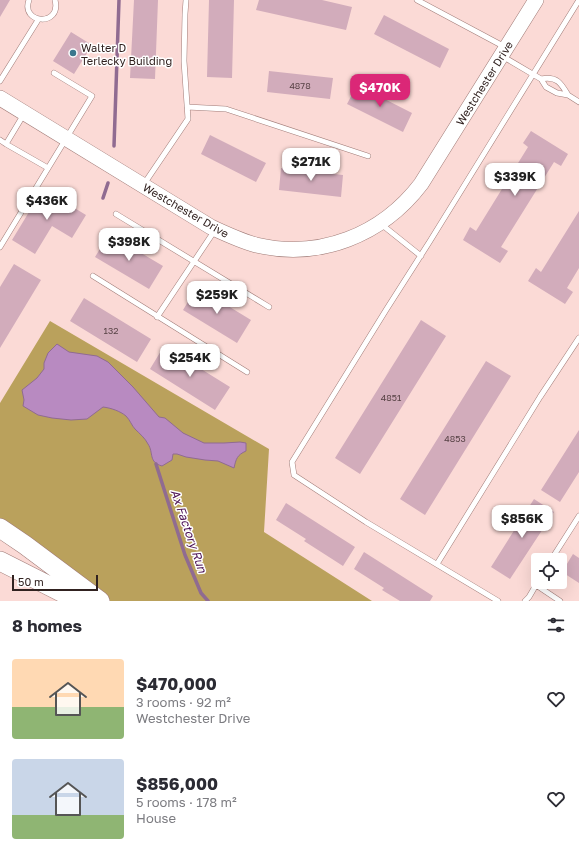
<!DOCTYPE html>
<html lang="en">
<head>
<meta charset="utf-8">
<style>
  :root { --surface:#fff; --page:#f2f2f3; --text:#2b2b33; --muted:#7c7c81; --accent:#db2777 }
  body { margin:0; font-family:"Golos Text",sans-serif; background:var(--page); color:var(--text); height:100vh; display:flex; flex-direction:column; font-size:15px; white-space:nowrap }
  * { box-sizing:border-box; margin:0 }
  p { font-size:13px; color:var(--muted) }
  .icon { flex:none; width:22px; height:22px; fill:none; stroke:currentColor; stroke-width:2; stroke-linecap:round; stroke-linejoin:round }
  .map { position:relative; height:601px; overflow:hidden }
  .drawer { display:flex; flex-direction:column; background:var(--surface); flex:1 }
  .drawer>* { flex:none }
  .fabs { position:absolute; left:531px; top:553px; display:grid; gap:8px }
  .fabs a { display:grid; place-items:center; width:36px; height:36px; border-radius:4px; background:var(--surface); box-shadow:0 4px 16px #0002; font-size:20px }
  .scale { position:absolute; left:12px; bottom:10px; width:86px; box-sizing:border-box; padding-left:4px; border:2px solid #312220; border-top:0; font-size:11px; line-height:14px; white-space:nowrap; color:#312220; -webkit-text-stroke:3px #fff; paint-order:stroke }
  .price { position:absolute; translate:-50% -34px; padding:0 9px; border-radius:8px; background:#fff; color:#222; font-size:13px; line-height:26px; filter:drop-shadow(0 1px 2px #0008) }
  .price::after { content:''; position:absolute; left:50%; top:24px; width:12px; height:9px; margin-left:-6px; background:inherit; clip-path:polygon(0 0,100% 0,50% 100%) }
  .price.active { background:var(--accent); color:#fff }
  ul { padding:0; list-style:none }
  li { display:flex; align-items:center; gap:12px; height:100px; padding:0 12px }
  li span { display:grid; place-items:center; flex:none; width:112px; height:80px; border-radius:4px; color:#555 }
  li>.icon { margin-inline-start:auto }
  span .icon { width:48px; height:48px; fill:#fffc; stroke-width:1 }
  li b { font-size:17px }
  h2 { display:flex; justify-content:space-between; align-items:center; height:48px; padding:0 12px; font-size:17px }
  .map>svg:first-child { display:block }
</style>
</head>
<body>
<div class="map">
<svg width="579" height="601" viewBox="0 0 579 601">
  <rect width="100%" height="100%" fill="#fbdad6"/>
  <path fill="#baa15c" d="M50 321 269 449 264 532 372 601H100L0 528V403Z"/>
  <path fill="#b88ac1" stroke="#906b91" d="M57 344 69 352 97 356 108 362 133 387 159 417 165 418 183 433 204 443H224L240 442 246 443V451C237 455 236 459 234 468L218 461 205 460 186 457 177 454H173L172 460 162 466C148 462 154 453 148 444 145 438 140 434 135 429 132 426 130 420 126 416 120 411 111 408 103 407L87 419 71 420 52 418 38 415 23 406 24 400 22 390 37 378 44 369V363L48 353Z"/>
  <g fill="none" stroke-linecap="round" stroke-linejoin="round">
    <path stroke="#906b91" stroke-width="3.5" d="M114 146 119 0
      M103 198 108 183
      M156 464 185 555 201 593 208 601"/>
  </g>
  <path fill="#d2acbb" d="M0 0H10L0 17Z
    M134 0H158L155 79 130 78Z
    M209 0H234L232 78 207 77Z
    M259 0H322L352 7 346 30 256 10Z
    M384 15 449 49 440 68 374 34Z
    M71 32 92 45 74 74 53 61Z
    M269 71 333 78 330 99 267 92Z
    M357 85 412 113 403 132 347 104Z
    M531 131 568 154 561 166 554 162 501 247 508 251 500 263 463 240 470 227 476 231 528 147 523 143Z
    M210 135 266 163 256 182 201 154Z
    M281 168 343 175 341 197 279 190Z
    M43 189 86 215 72 238 52 226 35 254 12 240Z
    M579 211V268L567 288 573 292 565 304 528 281 536 268 541 272Z
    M109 234 163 266 149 289 95 257Z
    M14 264 41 280 0 348V287Z
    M197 287 251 320 237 343 183 310Z
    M84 298 151 339 137 362 70 321Z
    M421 320 446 336 360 474 335 458Z
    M164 346 230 387 215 410 150 369Z
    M486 361 511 376 425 515 400 499Z
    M579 430V472L560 502 541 490Z
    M534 499 554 512 510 579 491 567Z
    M286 503 355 547 343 566 304 541 306 539 276 520Z
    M364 552 433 596 430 601H400L382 590 384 588 354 569Z
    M573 554 579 558V583L562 572Z"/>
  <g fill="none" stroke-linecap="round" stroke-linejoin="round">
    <g stroke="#a17c78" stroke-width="6">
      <path id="lane" d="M29 0C20 24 62 27 55 0
        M417 0 505 47
        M502 56 541 79 546 87 557 93 568 95 579 102
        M541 79C557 76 561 83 568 95
        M0 81 38 20
        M187 107 226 109 368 156
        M0 140 6 144 24 114
        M6 144 48 168
        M144 184 188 119 184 61 185 14 186 0
        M116 214 269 307
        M381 224 421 256
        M0 247 92 96 54 73
        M93 276 247 372
        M157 317 215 230
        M551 560 579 516
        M437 564 540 397 579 338
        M498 601 366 522 294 475 292 462 386 310 430 241 579 0
        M525 601 529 597 536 585 560 601"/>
    </g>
    <g stroke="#a17c78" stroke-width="16">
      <path id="secondary" d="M0 98 211 227C226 234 241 241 256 245 320 260 382 235 421 184L536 0"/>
    </g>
    <g stroke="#a17c78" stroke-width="20">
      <path id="highway" d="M0 528 25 545 100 601
        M0 561 79 601"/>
    </g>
    <use href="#lane" stroke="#fff" stroke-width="5"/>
    <use href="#secondary" stroke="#fff" stroke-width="15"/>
    <use href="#highway" stroke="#fff" stroke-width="19"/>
  </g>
  <circle fill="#3a778e" stroke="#fff" stroke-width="1.5" cx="73" cy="53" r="4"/>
  <g text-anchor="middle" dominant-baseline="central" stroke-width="3" stroke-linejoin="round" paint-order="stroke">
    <g font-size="9" fill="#594447">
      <text x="300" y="85">4878</text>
      <text x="111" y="330">132</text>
      <text x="391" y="397">4851</text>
      <text x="455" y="438">4853</text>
    </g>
    <g font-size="11" fill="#312220" stroke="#fff" text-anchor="start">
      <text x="81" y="47">Walter D<tspan x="81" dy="13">Terlecky Building</tspan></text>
    </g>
    <g font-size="11" fill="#312220" stroke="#fff">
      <text transform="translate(484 83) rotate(-58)">Westchester Drive</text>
      <text transform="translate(186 210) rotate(30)">Westchester Drive</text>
    </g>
    <g font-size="12" font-style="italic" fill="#490f53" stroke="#fff">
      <text transform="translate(189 531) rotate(71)">Ax Factory Run</text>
    </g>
  </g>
</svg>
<div class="fabs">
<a><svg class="icon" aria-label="locate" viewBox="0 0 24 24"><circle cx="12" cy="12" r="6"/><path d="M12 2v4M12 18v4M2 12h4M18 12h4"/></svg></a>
</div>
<div class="scale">50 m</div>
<b class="price active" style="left:380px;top:108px">$470K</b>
<b class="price" style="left:311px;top:182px">$271K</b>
<b class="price" style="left:515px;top:197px">$339K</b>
<b class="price" style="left:47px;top:221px">$436K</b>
<b class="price" style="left:129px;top:262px">$398K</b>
<b class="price" style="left:217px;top:315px">$259K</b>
<b class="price" style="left:190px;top:378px">$254K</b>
<b class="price" style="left:522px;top:539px">$856K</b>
</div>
<section class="drawer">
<h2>8 homes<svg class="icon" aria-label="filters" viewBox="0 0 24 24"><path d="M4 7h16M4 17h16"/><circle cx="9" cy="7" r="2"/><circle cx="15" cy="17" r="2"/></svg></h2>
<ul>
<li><span style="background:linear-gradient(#ffd9b3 60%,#8fb573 0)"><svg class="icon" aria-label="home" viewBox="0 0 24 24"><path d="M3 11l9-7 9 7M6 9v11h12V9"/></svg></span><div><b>$470,000</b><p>3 rooms · 92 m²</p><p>Westchester Drive</p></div><svg class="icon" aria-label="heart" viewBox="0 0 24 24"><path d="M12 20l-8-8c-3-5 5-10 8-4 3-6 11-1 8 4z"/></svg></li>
<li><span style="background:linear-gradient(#c9d6e8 70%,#8fb573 0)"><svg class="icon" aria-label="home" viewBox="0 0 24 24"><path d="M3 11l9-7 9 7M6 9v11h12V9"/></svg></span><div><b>$856,000</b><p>5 rooms · 178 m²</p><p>House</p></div><svg class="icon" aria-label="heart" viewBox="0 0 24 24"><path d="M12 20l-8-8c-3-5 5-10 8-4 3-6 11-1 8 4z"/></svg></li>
</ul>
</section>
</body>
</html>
